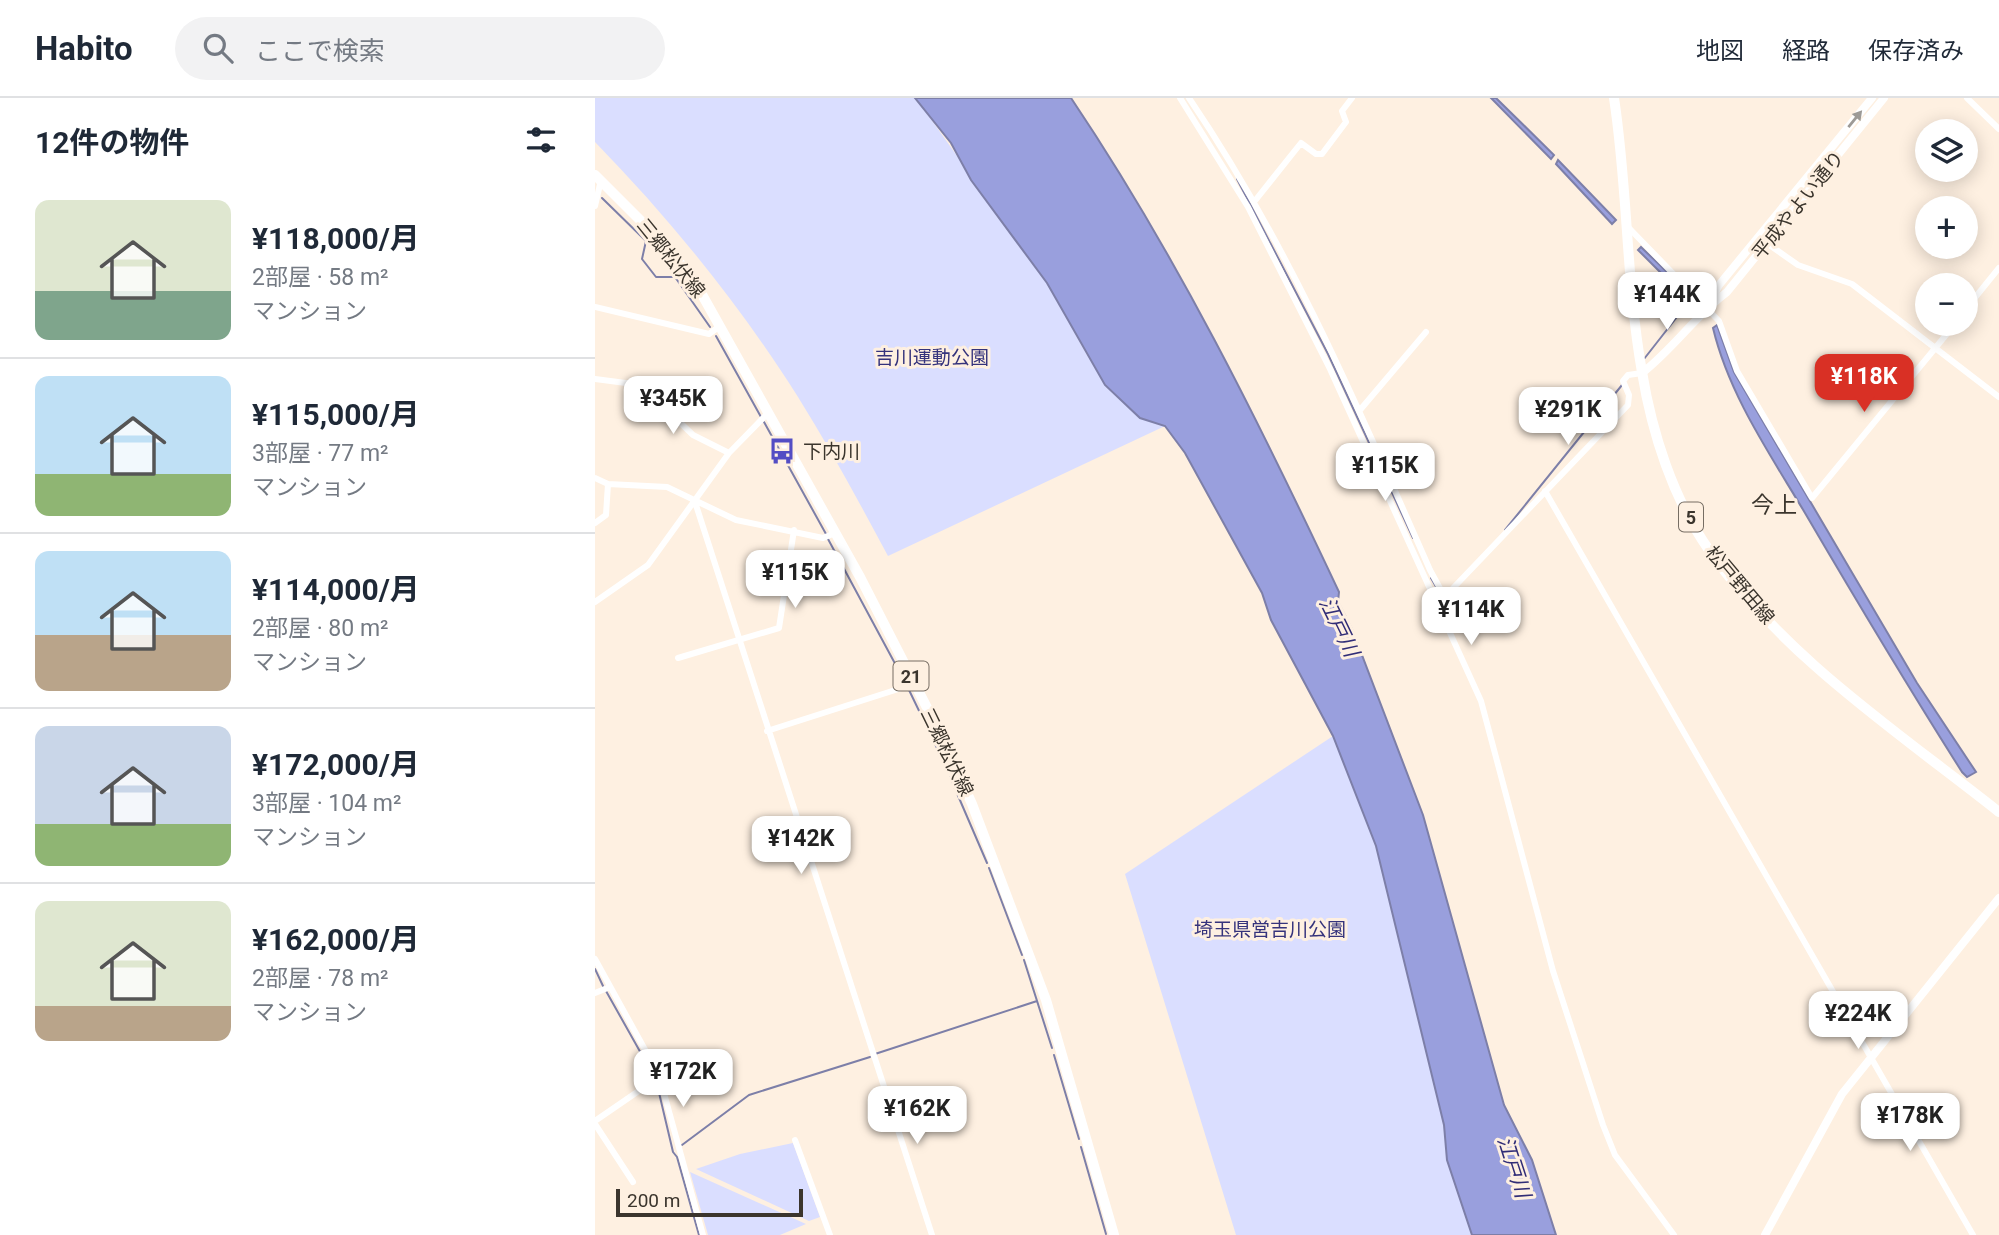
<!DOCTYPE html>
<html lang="ja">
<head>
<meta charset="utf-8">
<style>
  :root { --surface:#fff; --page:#f2f2f3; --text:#1f2937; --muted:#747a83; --line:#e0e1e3; --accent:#d93025 }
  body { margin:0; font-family:Roboto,"Noto Sans JP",sans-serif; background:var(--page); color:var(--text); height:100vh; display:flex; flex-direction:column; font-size:26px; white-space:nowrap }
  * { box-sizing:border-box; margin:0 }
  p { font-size:23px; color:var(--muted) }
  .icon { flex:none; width:38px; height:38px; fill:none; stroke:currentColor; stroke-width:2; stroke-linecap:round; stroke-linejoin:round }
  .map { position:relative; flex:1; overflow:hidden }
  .side { display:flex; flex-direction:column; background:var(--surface); width:595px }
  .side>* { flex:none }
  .buttons { position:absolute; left:1320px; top:21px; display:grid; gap:14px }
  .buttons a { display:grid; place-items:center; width:63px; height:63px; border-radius:50%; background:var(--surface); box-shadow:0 4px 18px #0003; font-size:35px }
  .scale { position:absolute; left:21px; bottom:18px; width:187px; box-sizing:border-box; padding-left:7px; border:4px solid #3b352d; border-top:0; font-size:19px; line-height:24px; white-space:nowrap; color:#3b352d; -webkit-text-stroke:5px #fef0e1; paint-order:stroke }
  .price { position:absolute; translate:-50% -60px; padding:0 16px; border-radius:14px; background:#fff; color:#222; font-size:23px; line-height:46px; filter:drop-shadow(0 2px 4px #0008) }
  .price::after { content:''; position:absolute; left:50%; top:42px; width:21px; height:16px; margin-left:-10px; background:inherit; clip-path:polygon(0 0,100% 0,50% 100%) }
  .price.active { background:var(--accent); color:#fff }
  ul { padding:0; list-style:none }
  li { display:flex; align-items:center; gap:21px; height:175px; padding:0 35px }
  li+li { border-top:2px solid var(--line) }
  li span { display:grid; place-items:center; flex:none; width:196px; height:140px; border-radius:14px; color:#555 }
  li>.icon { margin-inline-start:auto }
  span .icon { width:84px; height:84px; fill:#fffc; stroke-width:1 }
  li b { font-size:30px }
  h2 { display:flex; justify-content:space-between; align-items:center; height:84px; padding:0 35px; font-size:30px }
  header { display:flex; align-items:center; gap:42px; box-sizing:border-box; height:98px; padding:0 35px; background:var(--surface); border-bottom:2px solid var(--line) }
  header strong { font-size:33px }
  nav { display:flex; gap:38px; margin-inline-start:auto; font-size:24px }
  .search { width:490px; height:63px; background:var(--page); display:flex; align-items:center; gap:18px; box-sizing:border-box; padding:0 24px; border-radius:38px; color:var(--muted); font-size:26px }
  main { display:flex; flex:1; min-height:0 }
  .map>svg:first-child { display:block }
</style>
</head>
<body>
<header>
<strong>Habito</strong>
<div class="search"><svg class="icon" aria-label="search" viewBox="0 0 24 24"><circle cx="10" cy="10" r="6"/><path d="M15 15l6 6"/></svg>ここで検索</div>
<nav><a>地図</a><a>経路</a><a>保存済み</a></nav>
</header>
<main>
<section class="side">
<h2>12件の物件<svg class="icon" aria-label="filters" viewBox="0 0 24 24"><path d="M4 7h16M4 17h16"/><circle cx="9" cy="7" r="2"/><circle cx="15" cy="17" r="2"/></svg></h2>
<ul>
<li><span style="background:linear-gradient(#dfe7d0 65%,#7fa58c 0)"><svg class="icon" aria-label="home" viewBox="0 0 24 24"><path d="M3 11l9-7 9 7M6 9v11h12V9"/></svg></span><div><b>¥118,000/月</b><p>2部屋 · 58 m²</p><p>マンション</p></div></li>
<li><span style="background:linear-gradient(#bfe0f5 70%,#8fb573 0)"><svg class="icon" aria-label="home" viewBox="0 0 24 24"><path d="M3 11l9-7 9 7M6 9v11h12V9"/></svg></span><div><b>¥115,000/月</b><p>3部屋 · 77 m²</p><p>マンション</p></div></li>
<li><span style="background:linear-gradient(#bfe0f5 60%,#b9a48a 0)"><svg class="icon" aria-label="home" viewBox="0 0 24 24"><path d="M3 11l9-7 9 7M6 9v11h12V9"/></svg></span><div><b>¥114,000/月</b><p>2部屋 · 80 m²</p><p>マンション</p></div></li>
<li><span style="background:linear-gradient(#c9d6e8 70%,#8fb573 0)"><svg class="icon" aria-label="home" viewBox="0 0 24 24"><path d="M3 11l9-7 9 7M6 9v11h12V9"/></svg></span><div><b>¥172,000/月</b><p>3部屋 · 104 m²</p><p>マンション</p></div></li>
<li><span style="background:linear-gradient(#dfe7d0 75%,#b9a48a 0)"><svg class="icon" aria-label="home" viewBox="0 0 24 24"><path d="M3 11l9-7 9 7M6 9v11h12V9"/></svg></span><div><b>¥162,000/月</b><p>2部屋 · 78 m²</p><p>マンション</p></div></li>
</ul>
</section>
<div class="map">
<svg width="1404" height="1137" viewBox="0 0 1404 1137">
  <rect width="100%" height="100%" fill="#fef0e1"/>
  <path fill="#dadeff" d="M0 0H321L452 185 492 257 545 320 570 328 293 458C264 404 235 350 203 299 145 207 76 122 0 44Z
    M738 638 781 749 879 1137H641L530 776Z
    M198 1045 225 1119 214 1123 101 1071 145 1056Z
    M95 1074 211 1126 185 1137H113Z"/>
  <path fill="#999fdd" stroke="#7d7fa8" stroke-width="2" d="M320 0H476C581 156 664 324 744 494L743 504 757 531 828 717 909 1007 937 1062 961 1137H877L852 1062 849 1027 781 748 738 638 676 522 667 495 590 355 570 328 545 320 510 287 452 185 376 82 356 45Z
    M896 0H901L959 57 956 61Z
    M963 62 1021 122 1017 126 961 66Z
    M1046 149 1098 199 1094 203 1043 152Z
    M1122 227 1139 274 1322 585 1381 674 1372 679 1367 674C1313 589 1261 502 1210 415 1175 356 1134 297 1118 230Z"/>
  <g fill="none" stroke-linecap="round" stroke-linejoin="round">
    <path stroke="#7d7fa8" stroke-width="2" d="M642 81 733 256 818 440
      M7 100 51 143 47 161 61 179H80L115 229
      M121 238 166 319
      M1049 261 1096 201
      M169 324 231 436
      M910 432 1027 287
      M233 441 311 586
      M836 480 847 499
      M314 592 354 675
      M355 679 392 765
      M394 770 427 857
      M429 862 457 950
      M0 871 8 888
      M11 893 61 982 78 1054 82 1059 104 1137
      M280 956 442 903
      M459 957 484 1041
      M87 1047 154 997 275 959
      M486 1049 511 1136"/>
    <path stroke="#fff" stroke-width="6" d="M585 0 653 109 735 271 886 603 958 873 1008 1027 1020 1057 1079 1137
      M594 0C694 147 764 311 835 472L847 494 852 498
      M1372 0 1404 31
      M659 104 706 45 721 56H727L751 24 747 13 757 0
      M0 108 6 82
      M1032 128 1124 223 1142 273 1217 400 1360 226
      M1173 146 1203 167 1257 186 1404 299
      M0 209 114 236 125 228
      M1370 212 1404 170
      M0 281 46 287 98 337 134 355
      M765 312 831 234
      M0 380 13 386 72 389 141 422 228 440 240 435
      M950 393 1378 1137
      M100 404 337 1137
      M0 425 11 417 13 386
      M0 504 53 467 134 355 173 315
      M841 508 1033 307 1034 297 1028 283 1033 277 1047 275
      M83 560 184 530 199 432
      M172 633 319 586
      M0 861 64 977 108 1137
      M0 895 15 889
      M0 1023 48 990
      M0 1026 38 1084
      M200 1042 235 1137"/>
    <path stroke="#fff" stroke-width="8" d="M1115 204 1124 187 1277 0
      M1047 275C1078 251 1100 218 1132 194L1289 0
      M1170 1137 1247 996 1404 800"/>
    <path stroke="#fff" stroke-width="10" d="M1019 0C1033 91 1031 184 1047 274 1057 335 1078 401 1114 452 1189 559 1303 634 1404 714
      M0 77 72 149 100 184 265 479 347 639 377 706 451 902 519 1137"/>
  </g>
  <defs><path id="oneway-solid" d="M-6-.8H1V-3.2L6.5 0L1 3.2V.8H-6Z" transform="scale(1.75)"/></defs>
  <use fill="#9d9a96" href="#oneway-solid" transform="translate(1260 21) rotate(-51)"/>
  <defs>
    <g id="bus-bare" transform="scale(2.1)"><path d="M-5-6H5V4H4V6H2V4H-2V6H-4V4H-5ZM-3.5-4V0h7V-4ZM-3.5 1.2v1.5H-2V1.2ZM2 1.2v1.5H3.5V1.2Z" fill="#534dc4" stroke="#fef0e1" stroke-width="2.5" paint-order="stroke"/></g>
  </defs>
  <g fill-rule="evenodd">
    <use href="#bus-bare" x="187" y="353"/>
  </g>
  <g text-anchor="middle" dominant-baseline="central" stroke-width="6" stroke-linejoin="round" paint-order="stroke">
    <g fill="#fef0e1" stroke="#766d63" stroke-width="2">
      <rect x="1084" y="404.5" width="24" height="29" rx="5"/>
      <rect x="298.5" y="563.5" width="35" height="29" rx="5"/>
    </g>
    <g font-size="18" font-weight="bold" fill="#3b352d">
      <text x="1096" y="419">5</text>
      <text x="316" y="578">21</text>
    </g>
    <g font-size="19" fill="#3b352d" stroke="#fef0e1">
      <text transform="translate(1203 107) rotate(-51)">平成やよい通り</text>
      <text transform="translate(76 160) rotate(51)">三郷松伏線</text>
      <text transform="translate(1145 487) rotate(50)">松戸野田線</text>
      <text transform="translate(352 654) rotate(64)">三郷松伏線</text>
    </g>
    <g font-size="19" fill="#35337c" stroke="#fef0e1">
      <text x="337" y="259">吉川運動公園</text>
      <text x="675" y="831">埼玉県営吉川公園</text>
    </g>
    <g font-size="19" fill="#3b352d" stroke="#fef0e1" text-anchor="start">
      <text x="208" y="353">下内川</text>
    </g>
    <g font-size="21" font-style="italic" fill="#312d77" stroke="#fef0e1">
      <text transform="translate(744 529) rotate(64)">江戸川</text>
      <text transform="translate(919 1069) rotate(72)">江戸川</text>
    </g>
    <g font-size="23" fill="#3b352d" stroke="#fef0e1">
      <text x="1179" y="407">今上</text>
    </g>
  </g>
</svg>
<div class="buttons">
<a><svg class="icon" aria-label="layers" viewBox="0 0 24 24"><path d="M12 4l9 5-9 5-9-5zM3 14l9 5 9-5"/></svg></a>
<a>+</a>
<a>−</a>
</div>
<div class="scale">200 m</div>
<b class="price" style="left:1072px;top:234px">¥144K</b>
<b class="price active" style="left:1269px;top:316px">¥118K</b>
<b class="price" style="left:78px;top:338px">¥345K</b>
<b class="price" style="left:973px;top:349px">¥291K</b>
<b class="price" style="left:790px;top:405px">¥115K</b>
<b class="price" style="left:200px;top:512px">¥115K</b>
<b class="price" style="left:876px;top:549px">¥114K</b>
<b class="price" style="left:206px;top:778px">¥142K</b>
<b class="price" style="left:1263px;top:953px">¥224K</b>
<b class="price" style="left:88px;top:1011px">¥172K</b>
<b class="price" style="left:322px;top:1048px">¥162K</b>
<b class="price" style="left:1315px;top:1055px">¥178K</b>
</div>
</main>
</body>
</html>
